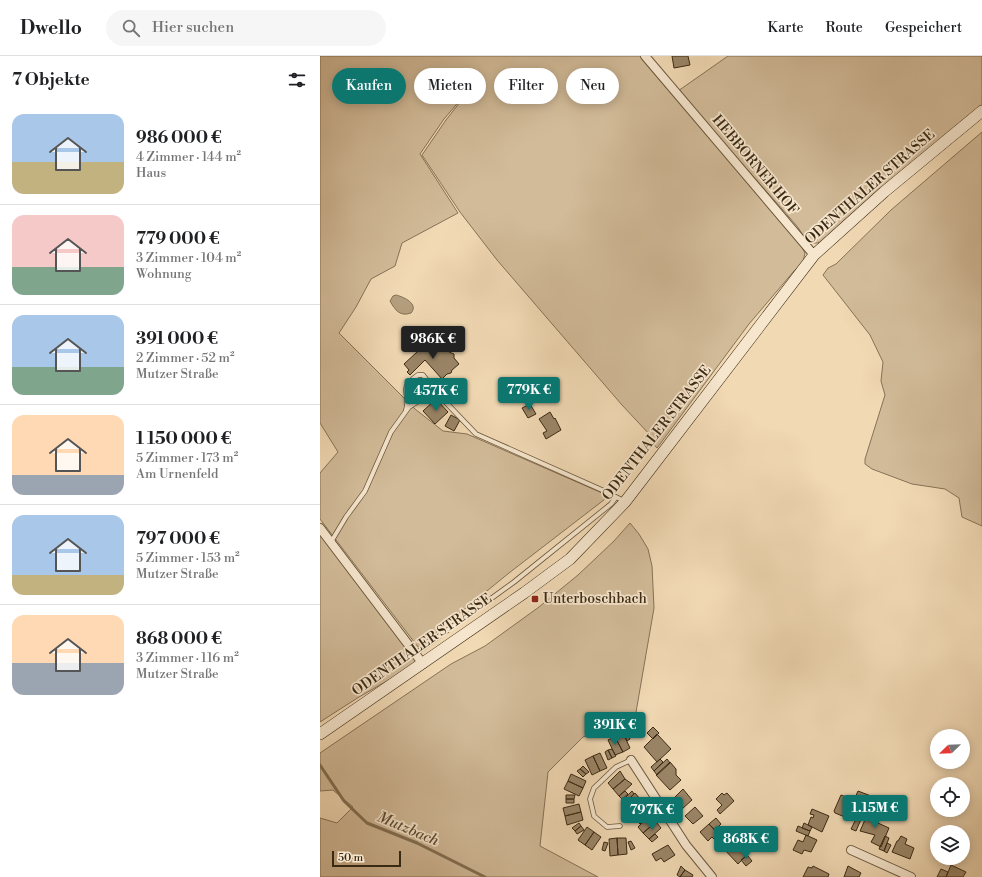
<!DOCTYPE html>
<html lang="de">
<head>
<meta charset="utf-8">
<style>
  :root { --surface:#fff; --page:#f6f6f6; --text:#202124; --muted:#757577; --line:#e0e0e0; --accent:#0f766e }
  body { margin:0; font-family:"Libre Bodoni",serif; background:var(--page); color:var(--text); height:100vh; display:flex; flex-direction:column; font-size:15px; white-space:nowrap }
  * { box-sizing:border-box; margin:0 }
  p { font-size:13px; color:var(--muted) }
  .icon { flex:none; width:22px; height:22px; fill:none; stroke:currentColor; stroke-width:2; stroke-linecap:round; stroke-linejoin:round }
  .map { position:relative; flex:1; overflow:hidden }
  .panel { display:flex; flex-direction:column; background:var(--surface); width:320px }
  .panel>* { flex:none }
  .top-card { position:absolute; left:12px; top:12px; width:380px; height:36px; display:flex; gap:8px }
  .needle { width:26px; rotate:247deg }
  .tools { position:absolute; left:610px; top:673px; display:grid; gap:8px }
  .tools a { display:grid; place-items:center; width:40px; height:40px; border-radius:50%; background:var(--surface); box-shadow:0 2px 10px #0003; font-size:20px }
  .scale { position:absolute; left:12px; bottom:10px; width:69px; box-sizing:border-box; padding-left:4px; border:2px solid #3b2a13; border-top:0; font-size:11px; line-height:14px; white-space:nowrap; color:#3b2a13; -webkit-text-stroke:3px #f6e6ce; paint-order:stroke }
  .price { position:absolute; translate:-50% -34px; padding:0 9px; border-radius:4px; background:var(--accent); color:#fff; font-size:13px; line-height:26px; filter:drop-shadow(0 1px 2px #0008) }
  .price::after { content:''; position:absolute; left:50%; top:24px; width:12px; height:9px; margin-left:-6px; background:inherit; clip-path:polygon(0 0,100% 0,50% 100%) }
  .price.active { background:#222; color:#fff }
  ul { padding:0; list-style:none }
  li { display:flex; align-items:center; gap:12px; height:100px; padding:0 12px }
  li+li { border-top:1px solid var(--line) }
  li span { display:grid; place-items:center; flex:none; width:112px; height:80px; border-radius:12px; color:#555 }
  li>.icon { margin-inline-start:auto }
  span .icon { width:48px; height:48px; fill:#fffc; stroke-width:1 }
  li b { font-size:17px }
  h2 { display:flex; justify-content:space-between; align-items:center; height:48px; padding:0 12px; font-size:17px }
  .chip { padding:0 14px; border-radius:18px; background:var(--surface); box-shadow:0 2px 10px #0003; font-size:14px; line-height:36px }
  .chip.active { background:var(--accent); color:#fff }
  header { display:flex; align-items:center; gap:24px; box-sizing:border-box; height:56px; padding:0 20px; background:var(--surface); border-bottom:1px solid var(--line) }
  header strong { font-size:19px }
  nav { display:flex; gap:22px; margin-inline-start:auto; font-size:14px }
  .search { width:280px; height:36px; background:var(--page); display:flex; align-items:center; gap:10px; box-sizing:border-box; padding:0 14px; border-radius:22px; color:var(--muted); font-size:15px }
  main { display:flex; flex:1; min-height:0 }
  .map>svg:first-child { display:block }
</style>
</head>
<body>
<header>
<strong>Dwello</strong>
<div class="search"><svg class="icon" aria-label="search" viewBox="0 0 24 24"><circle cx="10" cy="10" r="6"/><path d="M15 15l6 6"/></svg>Hier suchen</div>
<nav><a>Karte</a><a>Route</a><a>Gespeichert</a></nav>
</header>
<main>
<section class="panel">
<h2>7 Objekte<svg class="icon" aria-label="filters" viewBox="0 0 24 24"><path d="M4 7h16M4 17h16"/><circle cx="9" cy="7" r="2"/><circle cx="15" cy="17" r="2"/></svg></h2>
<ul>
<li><span style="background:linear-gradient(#a9c7e8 60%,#c2b280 0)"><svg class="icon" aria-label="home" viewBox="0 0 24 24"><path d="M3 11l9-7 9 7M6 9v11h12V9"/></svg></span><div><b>986 000 €</b><p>4 Zimmer · 144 m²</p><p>Haus</p></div></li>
<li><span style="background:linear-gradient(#f6c9c9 65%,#7fa58c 0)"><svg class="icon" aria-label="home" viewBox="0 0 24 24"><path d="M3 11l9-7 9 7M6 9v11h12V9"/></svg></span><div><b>779 000 €</b><p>3 Zimmer · 104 m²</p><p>Wohnung</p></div></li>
<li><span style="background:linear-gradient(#a9c7e8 65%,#7fa58c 0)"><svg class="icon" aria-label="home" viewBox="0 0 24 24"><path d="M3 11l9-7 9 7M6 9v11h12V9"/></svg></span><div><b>391 000 €</b><p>2 Zimmer · 52 m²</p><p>Mutzer Straße</p></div></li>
<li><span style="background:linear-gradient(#ffd9b3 75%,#9aa5b1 0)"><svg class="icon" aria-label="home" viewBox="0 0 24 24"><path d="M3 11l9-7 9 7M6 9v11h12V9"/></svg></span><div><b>1 150 000 €</b><p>5 Zimmer · 173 m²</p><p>Am Urnenfeld</p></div></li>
<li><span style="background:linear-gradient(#a9c7e8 75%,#c2b280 0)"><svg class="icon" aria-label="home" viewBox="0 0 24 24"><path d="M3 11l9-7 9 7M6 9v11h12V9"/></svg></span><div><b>797 000 €</b><p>5 Zimmer · 153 m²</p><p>Mutzer Straße</p></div></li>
<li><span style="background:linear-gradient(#ffd9b3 60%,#9aa5b1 0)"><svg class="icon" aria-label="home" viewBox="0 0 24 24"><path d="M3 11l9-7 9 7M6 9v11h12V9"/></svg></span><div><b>868 000 €</b><p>3 Zimmer · 116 m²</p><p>Mutzer Straße</p></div></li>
</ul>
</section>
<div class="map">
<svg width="662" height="821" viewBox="0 0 662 821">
  <rect width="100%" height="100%" fill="#f1d9b4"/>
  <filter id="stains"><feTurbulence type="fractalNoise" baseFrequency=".005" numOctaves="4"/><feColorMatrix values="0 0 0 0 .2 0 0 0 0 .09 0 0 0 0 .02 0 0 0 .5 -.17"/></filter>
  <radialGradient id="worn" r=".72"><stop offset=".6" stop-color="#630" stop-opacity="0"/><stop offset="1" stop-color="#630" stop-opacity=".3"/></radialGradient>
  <path fill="#d2bb99" stroke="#867256" d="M0 0H320L478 184 485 197 483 206 474 215 429 268 337 392 329 383 330 379 302 349 177 204 140 156 102 99 126 64 147 37V36L124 63 100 98 138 157 82 187 75 210 51 223 36 251 19 277 95 353 123 375 147 378 289 440 189 517 98 591 0 463V417L18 396 0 367Z
    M408 0H662V49L503 185C487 192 485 181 477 170L358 35Z
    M662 76V470L642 461 639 442 625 433 592 428 552 413 545 408V403L565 339 561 325 563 306 550 279 503 219 508 212 516 208 571 154Z
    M310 467 319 478 328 493 332 510 334 552 315 662 263 681 228 716 220 790 278 821H0V762L17 767 33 751 13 734 0 735V697L131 608 165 590 219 551 258 519 294 485Z
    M0 472 100 606 39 641 0 666Z"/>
  <path fill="#b39e7d" stroke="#837053" d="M76 239C84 241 99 248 91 257 80 261 75 254 70 245L73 240Z"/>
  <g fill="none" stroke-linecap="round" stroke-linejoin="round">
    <path stroke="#837053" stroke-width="3" d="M0 709 24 745 47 767 97 787 165 821"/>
  </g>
  <path fill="#9a8567" stroke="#3b2a13" d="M352 0H368L370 9 354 12Z
    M110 284 120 294 124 291 129 296 134 298V302L139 308 132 314 131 317 127 318 122 323 105 304 90 319 87 316 89 314 84 308Z
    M116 343 128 356 115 368 103 355Z
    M210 348 216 358 208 362 202 352Z
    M230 356 234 363 235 362 241 374 226 383 223 377 227 375 219 363Z
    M131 359 140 364 134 375 125 370Z
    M333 671 339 677 333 683 327 677Z
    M307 675 310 683 307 685 303 677Z
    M303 677 310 692 303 696 295 681Z
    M337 678 351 693 337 706 324 691Z
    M295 681 303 696 295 699 288 684Z
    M292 693 296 700 292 702 288 694Z
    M288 694 292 702 288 704 285 696Z
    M280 697 287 712 280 715 273 700Z
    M273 700 280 715 272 719 265 704Z
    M340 703 343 706 334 715 331 711Z
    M347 703 350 707 337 719 334 715Z
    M350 706 356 713V719L361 724 350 734 336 719Z
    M263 710 269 716 266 718 260 713Z
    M260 713 266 718 263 721 257 715Z
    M300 715 305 723 293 733 288 727Z
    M251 718 266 725 263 732 248 725Z
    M305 723 312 728 299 740 293 733Z
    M248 725 263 732 259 740 244 733Z
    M363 733 372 744 362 753 353 743Z
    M305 735 308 738 302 743 299 740Z
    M312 735 314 738 308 744 306 741Z
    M538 735 551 740 536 775 531 773 535 765 515 757 514 755 521 739 534 744Z
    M315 737 321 744 308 755 302 749Z
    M402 737 404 739 407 737 414 745 400 758 397 754 402 749 396 743Z
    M246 739H255L254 743H246Z
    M246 743H254V747H246Z
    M321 744 327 750 314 762 308 755Z
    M259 748 261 756 245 760 243 752Z
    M375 751 383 760 373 768 365 760Z
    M492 753 509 760 502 776 488 769 491 761 493 762 494 759 490 758Z
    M261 756 263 764 247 769 245 760Z
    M548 757 560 762 558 767 569 772 561 791 551 786 555 779 540 775Z
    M330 759 336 766 323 777 318 771Z
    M324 760 326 763 320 768 317 765Z
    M396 762 401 768 395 774 389 768Z
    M336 766 341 772 329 783 323 777Z
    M259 767 261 770 255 775 252 772Z
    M484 767 492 771 490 775 482 772Z
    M389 768 397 777 395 779 397 780 394 783 392 781 388 785 380 776Z
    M261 770 264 774 257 778 255 775Z
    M478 770 490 775 488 780 476 775Z
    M267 771 274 776 265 789 258 784Z
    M274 776 281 781 272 794 265 789Z
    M335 778 338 781 332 786 329 783Z
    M486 779 497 784 491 796 484 794 482 798 473 794 478 784 483 786Z
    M565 780 569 782 564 795 559 793Z
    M581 780 587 783 585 788 594 792 590 803 572 796 577 785H578Z
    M297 782 298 799 290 800 289 783Z
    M297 782H306L307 798 298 799Z
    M413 784 428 798 418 808 403 792Z
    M311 785 315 792 311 794 308 786Z
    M284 786 288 787 285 795 282 794Z
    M567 787 571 789 567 797 564 795Z
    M348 789 355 799 344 806 341 802 336 805 332 798Z
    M427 799 432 805 426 810 421 804Z
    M631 809 646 816 643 821H626Z
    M361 810 365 814 360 821 357 819Z
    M493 810 509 818 508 821H483L488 811 492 812Z
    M528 810 541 817 539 821H524Z
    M621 813 628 816 626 821H617Z
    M365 814 373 819 372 821H360Z"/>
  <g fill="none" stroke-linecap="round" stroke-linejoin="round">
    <g stroke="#68563b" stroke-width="5.5">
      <path id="service" d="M86 354C92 337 76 334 98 319H103L115 335
        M11 486 26 461 45 435 71 376 89 351 115 335 156 378 282 434 304 445
        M96 597 194 526 291 448 296 441
        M300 770 287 771 274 760 270 743 274 732 296 711 311 704"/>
    </g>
    <g stroke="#68563b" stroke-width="10">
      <path id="minor" d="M325 0 494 199
        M0 472 103 608
        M311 704 366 789 392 821
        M531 794 591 821"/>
    </g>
    <g stroke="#3b2a13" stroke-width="12">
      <path id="secondary" d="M0 678 204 537 250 503 305 446 494 199 564 136 662 55"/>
    </g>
    <use href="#service" stroke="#f6e6ce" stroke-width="4"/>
    <use href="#minor" stroke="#f6e6ce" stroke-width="8"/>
    <use href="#secondary" stroke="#f6e6ce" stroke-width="11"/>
  </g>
  <rect fill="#8f2418" stroke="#f6e6ce" stroke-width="1.5" x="211" y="539" width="8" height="8" rx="2"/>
  <g text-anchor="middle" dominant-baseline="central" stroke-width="3.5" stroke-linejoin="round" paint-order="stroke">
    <g font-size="14" fill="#3b2a13" stroke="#f6e6ce">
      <text transform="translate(435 109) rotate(50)">HEBBORNER HOF</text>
      <text transform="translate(550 131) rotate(-41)">ODENTHALER STRASSE</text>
      <text transform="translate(337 377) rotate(-52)">ODENTHALER STRASSE</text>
      <text transform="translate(102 589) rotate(-35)">ODENTHALER STRASSE</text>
    </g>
    <g font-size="14" fill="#3b2a13" stroke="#f6e6ce" text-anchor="start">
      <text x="223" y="543">Unterboschbach</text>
    </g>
    <g font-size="15" font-style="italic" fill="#5f4d33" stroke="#f6e6ce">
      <text transform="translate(88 773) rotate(23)">Mutzbach</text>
    </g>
  </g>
  <rect width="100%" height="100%" filter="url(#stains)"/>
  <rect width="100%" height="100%" fill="url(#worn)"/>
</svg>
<div class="tools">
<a><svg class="needle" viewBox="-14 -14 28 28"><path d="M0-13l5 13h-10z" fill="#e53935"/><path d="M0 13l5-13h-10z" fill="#757577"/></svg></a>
<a><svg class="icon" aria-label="locate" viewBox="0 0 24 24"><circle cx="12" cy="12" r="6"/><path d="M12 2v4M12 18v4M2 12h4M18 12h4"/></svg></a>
<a><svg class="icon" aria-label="layers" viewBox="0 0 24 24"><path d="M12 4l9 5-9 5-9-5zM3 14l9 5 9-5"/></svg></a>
</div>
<div class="scale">50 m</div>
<b class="price active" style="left:113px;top:304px">986K €</b>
<b class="price" style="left:209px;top:355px">779K €</b>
<b class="price" style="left:116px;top:356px">457K €</b>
<b class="price" style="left:295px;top:690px">391K €</b>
<b class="price" style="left:555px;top:773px">1.15M €</b>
<b class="price" style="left:332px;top:775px">797K €</b>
<b class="price" style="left:426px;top:804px">868K €</b>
<div class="top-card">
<a class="chip active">Kaufen</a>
<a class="chip">Mieten</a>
<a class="chip">Filter</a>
<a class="chip">Neu</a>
</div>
</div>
</main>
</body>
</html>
